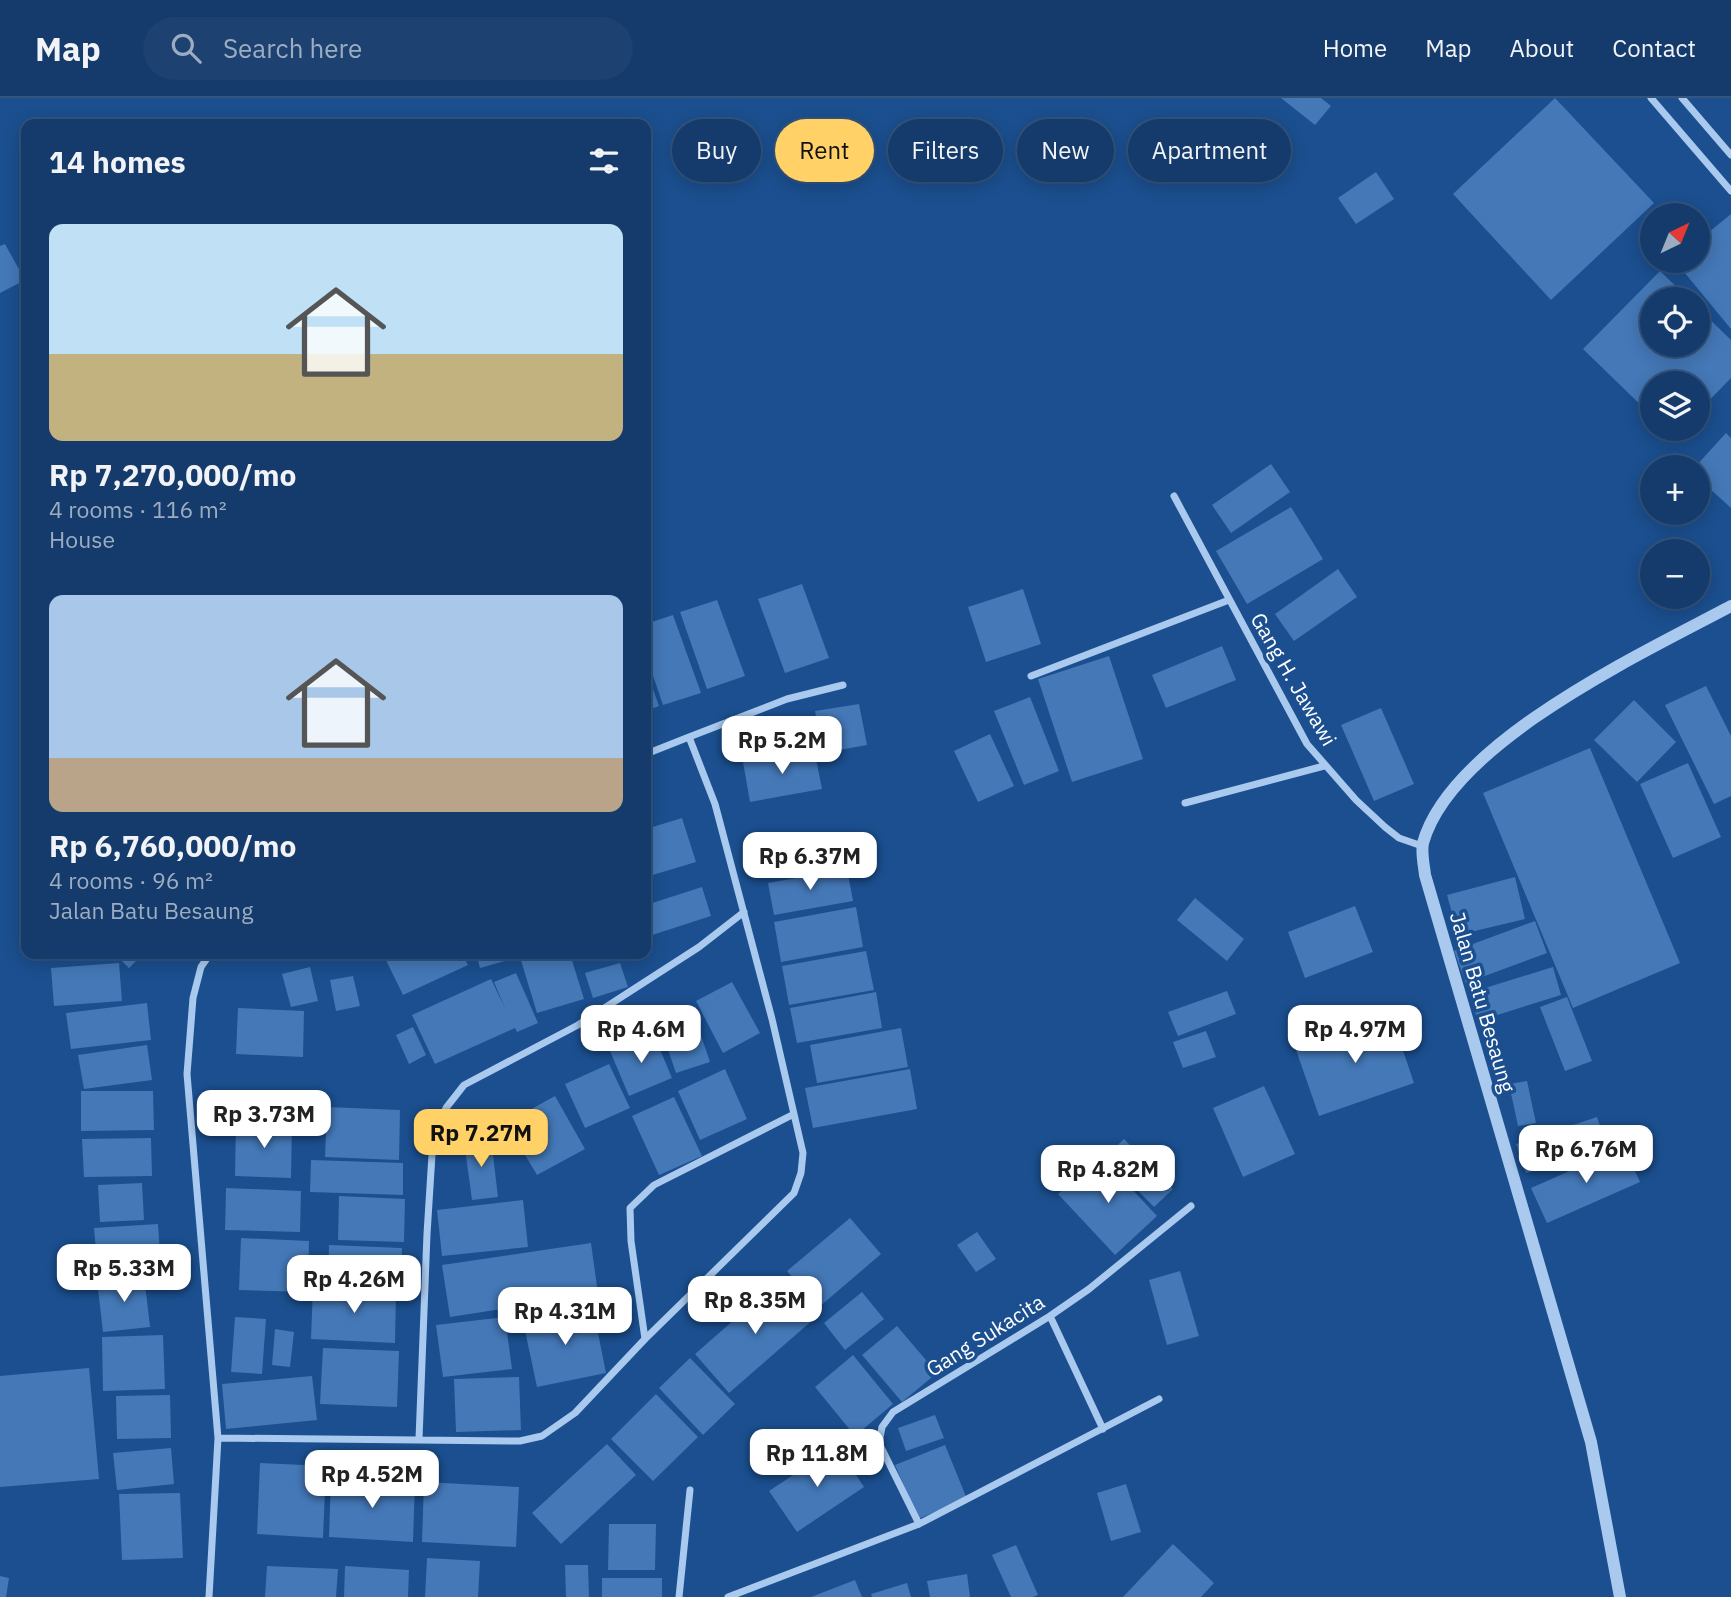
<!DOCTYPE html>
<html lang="en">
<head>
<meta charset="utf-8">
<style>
  :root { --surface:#143b6b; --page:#1d4271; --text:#f1f3f6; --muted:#9dadc1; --line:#33557e; --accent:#ffd166 }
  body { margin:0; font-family:"IBM Plex Sans",sans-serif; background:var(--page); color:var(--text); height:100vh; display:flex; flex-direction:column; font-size:26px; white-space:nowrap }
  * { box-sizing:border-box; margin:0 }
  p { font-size:23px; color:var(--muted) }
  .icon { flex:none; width:38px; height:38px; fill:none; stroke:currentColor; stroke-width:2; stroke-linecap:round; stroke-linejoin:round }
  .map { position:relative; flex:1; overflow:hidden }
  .drawer { position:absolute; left:21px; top:21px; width:630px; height:840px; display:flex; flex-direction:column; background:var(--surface); border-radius:14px; box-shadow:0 4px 18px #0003,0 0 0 2px var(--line) }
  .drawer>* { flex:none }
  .guide { position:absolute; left:672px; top:21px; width:665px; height:63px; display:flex; gap:14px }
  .needle { width:46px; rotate:43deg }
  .buttons { position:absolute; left:1640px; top:105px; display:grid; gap:14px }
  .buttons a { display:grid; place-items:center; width:70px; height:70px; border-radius:50%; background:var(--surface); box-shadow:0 4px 18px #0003,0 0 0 2px var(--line); font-size:35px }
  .price { position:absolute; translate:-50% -60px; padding:0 16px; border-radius:14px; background:#fff; color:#222; font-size:23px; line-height:46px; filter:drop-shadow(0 2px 4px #0008) }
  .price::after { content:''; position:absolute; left:50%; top:42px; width:21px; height:16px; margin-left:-10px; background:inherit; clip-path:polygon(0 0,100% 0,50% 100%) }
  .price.current { background:var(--accent); color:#111 }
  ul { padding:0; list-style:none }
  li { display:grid; align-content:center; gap:14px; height:371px; padding:0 28px }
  li span { display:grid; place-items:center; height:217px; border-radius:14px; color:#555 }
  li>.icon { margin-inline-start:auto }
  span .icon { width:126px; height:126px; fill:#fffc; stroke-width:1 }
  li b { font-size:30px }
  h2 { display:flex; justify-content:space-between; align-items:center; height:84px; padding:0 28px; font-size:30px }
  .tag { padding:0 24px; border-radius:32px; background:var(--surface); box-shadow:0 4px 18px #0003,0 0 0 2px var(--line); font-size:24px; line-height:63px }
  .tag.current { background:var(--accent); color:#111 }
  header { display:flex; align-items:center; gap:42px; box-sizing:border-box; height:98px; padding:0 35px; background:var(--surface); border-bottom:2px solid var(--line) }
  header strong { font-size:33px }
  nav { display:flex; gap:38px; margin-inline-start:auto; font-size:24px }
  .search { width:490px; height:63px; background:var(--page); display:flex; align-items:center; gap:18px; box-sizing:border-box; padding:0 24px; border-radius:38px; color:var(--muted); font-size:26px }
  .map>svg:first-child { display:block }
</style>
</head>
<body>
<header>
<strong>Map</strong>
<div class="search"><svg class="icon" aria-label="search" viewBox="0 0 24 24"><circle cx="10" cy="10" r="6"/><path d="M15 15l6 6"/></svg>Search here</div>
<nav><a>Home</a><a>Map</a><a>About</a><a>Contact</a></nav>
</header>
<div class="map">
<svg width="1731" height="1499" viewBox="0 0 1731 1499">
  <rect width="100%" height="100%" fill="#1b4f8f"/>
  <path fill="#4478b7" d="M1281 0H1321L1331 8 1315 27Z
    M1555 0 1654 105 1551 202 1453 96Z
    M1376 74 1394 101 1356 126 1338 100Z
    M1731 116V231L1675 163H1698V143Z
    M5 146 25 182 0 195V148Z
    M1660 173 1689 201H1652V247H1698V210L1731 242V280L1698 314V285H1652V318L1583 251Z
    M1726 335 1731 340V410L1698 380V369H1695Z
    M1271 366 1290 394 1231 435 1212 407Z
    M1291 409 1323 461 1247 506 1216 453Z
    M1338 471 1357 499 1294 543 1275 516Z
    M802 486 829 560 785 575 758 501Z
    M1023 491 1041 546 986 564 968 509Z
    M717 502 745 578 707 591 680 514Z
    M673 517 701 595 663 607 646 557V526Z
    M1222 548 1236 582 1166 610 1152 577Z
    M1109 558 1143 661 1072 684 1038 581Z
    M646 572 659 608 646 613Z
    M1706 588 1731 638V698L1714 706 1665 607Z
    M1030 599 1059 673 1024 687 994 613Z
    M1634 602 1676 644 1637 684 1594 642Z
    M859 606 867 647 823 655 815 613Z
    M1381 610 1414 686 1374 703 1341 627Z
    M990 636 1014 688 978 704 954 653Z
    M1590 650 1680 865 1573 910 1483 695Z
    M814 651 822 691 750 704 743 664Z
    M1688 665 1721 739 1673 760 1640 686Z
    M682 720 696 764 646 779V731Z
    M847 771 853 803 774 817 768 785Z
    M1515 779 1525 821 1458 837 1447 797Z
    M702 789 711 818 646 839V807Z
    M1195 800 1244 841 1227 863 1177 822Z
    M1355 808 1373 854 1305 880 1288 834Z
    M856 809 863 849 781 864 774 824Z
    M1535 823 1547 855 1466 885 1454 853Z
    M866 853 874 892 789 907 782 868Z
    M115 856H143L129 870Z
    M383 856H462L468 867 403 897Z
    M485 856H511L512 861 480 870 477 858Z
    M519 856H570L584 901 537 915Z
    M579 856H601L582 863Z
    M119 865 122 903 54 908 51 870Z
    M620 865 628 889 593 900 585 875Z
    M310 869 318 903 291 909 282 876Z
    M1553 869 1561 897 1478 923 1469 895Z
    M516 875 538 925 517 934 515 930 435 966 412 917 491 881 505 910 494 884Z
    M353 878 360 908 336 913 330 882Z
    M732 884 760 935 723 955 696 903Z
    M1227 893 1236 916 1178 938 1168 914Z
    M876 894 882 930 797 945 790 910Z
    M1567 899 1592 963 1565 973 1540 909Z
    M147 905 151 942 71 951 66 915Z
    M238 910 304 913 303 959 236 956Z
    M1391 917 1414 985 1319 1018 1295 949Z
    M695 920 710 964 676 975 661 931Z
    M413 929 426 957 409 966 396 937Z
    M901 930 908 969 817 985 810 947Z
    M1206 933 1216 959 1183 970 1173 944Z
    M653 935 672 980 629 998 610 953Z
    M147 947 152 982 84 991 78 957Z
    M609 966 630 1010 585 1030 565 986Z
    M725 971 747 1021 700 1042 678 993Z
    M910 971 917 1011 813 1030 805 990Z
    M1527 983 1536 1025 1518 1028 1509 986Z
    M1264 988 1295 1056 1243 1079 1213 1010Z
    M81 993H153L154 1032 81 1033Z
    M555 998 585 1051 537 1077 506 1025Z
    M674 999 702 1058 659 1077 632 1018Z
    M327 1009 400 1012 399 1062 325 1059Z
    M1597 1019 1607 1048 1526 1075 1516 1046Z
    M236 1024 292 1026 291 1080 235 1078Z
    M151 1040 152 1078 84 1079 82 1041Z
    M491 1040 498 1099 472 1102 464 1043Z
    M1124 1041 1173 1091 1154 1109 1105 1059Z
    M1624 1049 1640 1084 1547 1125 1531 1090Z
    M1100 1057 1157 1118 1115 1157 1058 1096Z
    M311 1062 403 1065V1097L310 1094Z
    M142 1085 144 1122 100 1124 98 1087Z
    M226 1090 301 1093 300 1134 225 1132Z
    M339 1098 405 1101 404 1144 338 1142Z
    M523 1102 528 1149 442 1158 437 1112Z
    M850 1120 881 1156 818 1210 787 1173Z
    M158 1126 161 1171 98 1175 94 1130Z
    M977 1134 996 1161 976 1174 957 1147Z
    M241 1140 309 1143 308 1194 239 1192Z
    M591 1145 598 1196 450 1219 442 1167Z
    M329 1147 402 1150 400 1188 328 1185Z
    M1180 1173 1199 1238 1167 1247 1149 1182Z
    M144 1177 150 1229 103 1234 97 1182Z
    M781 1181 815 1220 729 1295 695 1256Z
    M313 1189 396 1193 395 1245 311 1241Z
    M862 1194 884 1221 845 1252 824 1225Z
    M593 1210 606 1275 537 1289 523 1223Z
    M235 1219 266 1221 262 1276 231 1274Z
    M505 1219 512 1271 443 1279 436 1227Z
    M897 1228 937 1275 902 1304 862 1257Z
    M275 1231 294 1234 290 1269 272 1267Z
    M163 1237 165 1291 103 1293 102 1239Z
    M323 1250 399 1253 397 1309 320 1306Z
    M853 1257 893 1306 855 1338 815 1289Z
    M690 1260 735 1306 703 1337 659 1290Z
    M89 1270 99 1381 0 1389V1278Z
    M312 1278 317 1322 226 1331 222 1286Z
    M519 1279 521 1332 456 1334 454 1281Z
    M656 1296 698 1339 653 1383 611 1341Z
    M170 1297 171 1340 117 1341 116 1298Z
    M935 1317 944 1340 906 1353 898 1330Z
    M607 1346 636 1377 561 1446 532 1415Z
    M945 1347 967 1401 918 1421 895 1367Z
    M837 1348 864 1389 797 1434 769 1393Z
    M171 1350 174 1386 117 1392 113 1355Z
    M260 1365 326 1368 323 1440 257 1436Z
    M331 1379 415 1384 413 1444 329 1439Z
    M424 1384 519 1389 516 1449 422 1444Z
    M1126 1386 1141 1434 1111 1443 1097 1395Z
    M180 1395 183 1460 122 1462 119 1396Z
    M609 1426H656L655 1472H608Z
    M1173 1446 1214 1485 1201 1499H1123Z
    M1016 1447 1038 1497 1033 1499H1011L992 1457Z
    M427 1460 480 1463 478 1499H425Z
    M565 1467H588L589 1499H566Z
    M267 1468 338 1471 336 1499H265Z
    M345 1468 409 1472 408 1499H344Z
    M967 1476 970 1499H930L927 1483Z
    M0 1478 9 1480 6 1499H0Z
    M602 1480H662V1499H602Z
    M855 1482 862 1499H811Z
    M907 1485 911 1499H872L871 1496Z"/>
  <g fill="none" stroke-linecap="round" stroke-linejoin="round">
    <path stroke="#a9c9ee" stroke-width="7" d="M1651 0 1731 93
      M1682 0 1731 57
      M1174 398 1307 646 1356 702 1385 729 1399 740 1422 748
      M1031 578 1229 502
      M689 639 787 601 843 587
      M1185 705 1324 668
      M1050 1218 1103 1331
      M645 1241 631 1143 630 1110 654 1087 794 1016
      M218 1340 520 1343 542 1338 575 1315 645 1241 794 1095 801 1075 803 1055 772 921 715 706 689 639 646 656
      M419 1341 427 1136 433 1041 446 1010 464 987 578 927 699 849 744 814
      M919 1426 879 1345 882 1329 893 1314 1050 1218 1089 1191 1191 1108
      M209 1499 218 1340 187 976 193 900 201 869 210 856
      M679 1499 690 1392
      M728 1499 919 1426 1159 1301"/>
    <path stroke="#a9c9ee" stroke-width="12" d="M1620 1499 1591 1344 1425 777C1424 767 1421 755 1423 745 1451 644 1643 555 1731 508"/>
  </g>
  <g text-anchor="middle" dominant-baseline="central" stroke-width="7" stroke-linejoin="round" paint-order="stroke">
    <g font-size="21" fill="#fff" stroke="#1b4f8f">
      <text transform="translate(1294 581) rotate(60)">Gang H. Jawawi</text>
      <text transform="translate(1483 904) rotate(74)">Jalan Batu Besaung</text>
      <text transform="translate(985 1237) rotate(-32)">Gang Sukacita</text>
    </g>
  </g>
</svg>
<div class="buttons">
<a><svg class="needle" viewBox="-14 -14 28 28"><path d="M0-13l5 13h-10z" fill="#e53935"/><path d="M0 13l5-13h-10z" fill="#9dadc1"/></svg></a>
<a><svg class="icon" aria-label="locate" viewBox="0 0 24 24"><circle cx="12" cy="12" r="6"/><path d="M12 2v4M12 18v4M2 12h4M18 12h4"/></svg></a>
<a><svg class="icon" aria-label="layers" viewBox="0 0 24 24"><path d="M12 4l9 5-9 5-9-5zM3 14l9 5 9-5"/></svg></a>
<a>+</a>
<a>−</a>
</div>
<b class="price" style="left:782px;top:678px">Rp 5.2M</b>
<b class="price" style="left:810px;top:794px">Rp 6.37M</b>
<b class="price" style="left:641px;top:967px">Rp 4.6M</b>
<b class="price" style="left:1355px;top:967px">Rp 4.97M</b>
<b class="price" style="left:264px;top:1052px">Rp 3.73M</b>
<b class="price current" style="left:481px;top:1071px">Rp 7.27M</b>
<b class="price" style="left:1586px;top:1087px">Rp 6.76M</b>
<b class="price" style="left:1108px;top:1107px">Rp 4.82M</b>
<b class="price" style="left:124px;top:1206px">Rp 5.33M</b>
<b class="price" style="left:354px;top:1217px">Rp 4.26M</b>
<b class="price" style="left:755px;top:1238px">Rp 8.35M</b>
<b class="price" style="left:565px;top:1249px">Rp 4.31M</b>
<b class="price" style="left:817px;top:1391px">Rp 11.8M</b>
<b class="price" style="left:372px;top:1412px">Rp 4.52M</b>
<div class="guide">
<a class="tag">Buy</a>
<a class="tag current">Rent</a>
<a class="tag">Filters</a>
<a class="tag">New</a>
<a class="tag">Apartment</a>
</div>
<section class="drawer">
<h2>14 homes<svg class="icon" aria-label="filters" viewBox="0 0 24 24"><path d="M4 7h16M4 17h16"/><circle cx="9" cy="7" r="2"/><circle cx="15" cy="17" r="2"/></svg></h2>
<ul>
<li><span style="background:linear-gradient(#bfe0f5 60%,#c2b280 0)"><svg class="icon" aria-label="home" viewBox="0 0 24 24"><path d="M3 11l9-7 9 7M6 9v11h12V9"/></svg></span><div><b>Rp 7,270,000/mo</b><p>4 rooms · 116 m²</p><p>House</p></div></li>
<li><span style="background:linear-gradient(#a9c7e8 75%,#b9a48a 0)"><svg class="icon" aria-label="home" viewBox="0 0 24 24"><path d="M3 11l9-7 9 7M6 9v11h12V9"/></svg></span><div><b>Rp 6,760,000/mo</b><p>4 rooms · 96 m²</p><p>Jalan Batu Besaung</p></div></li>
</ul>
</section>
</div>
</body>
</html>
